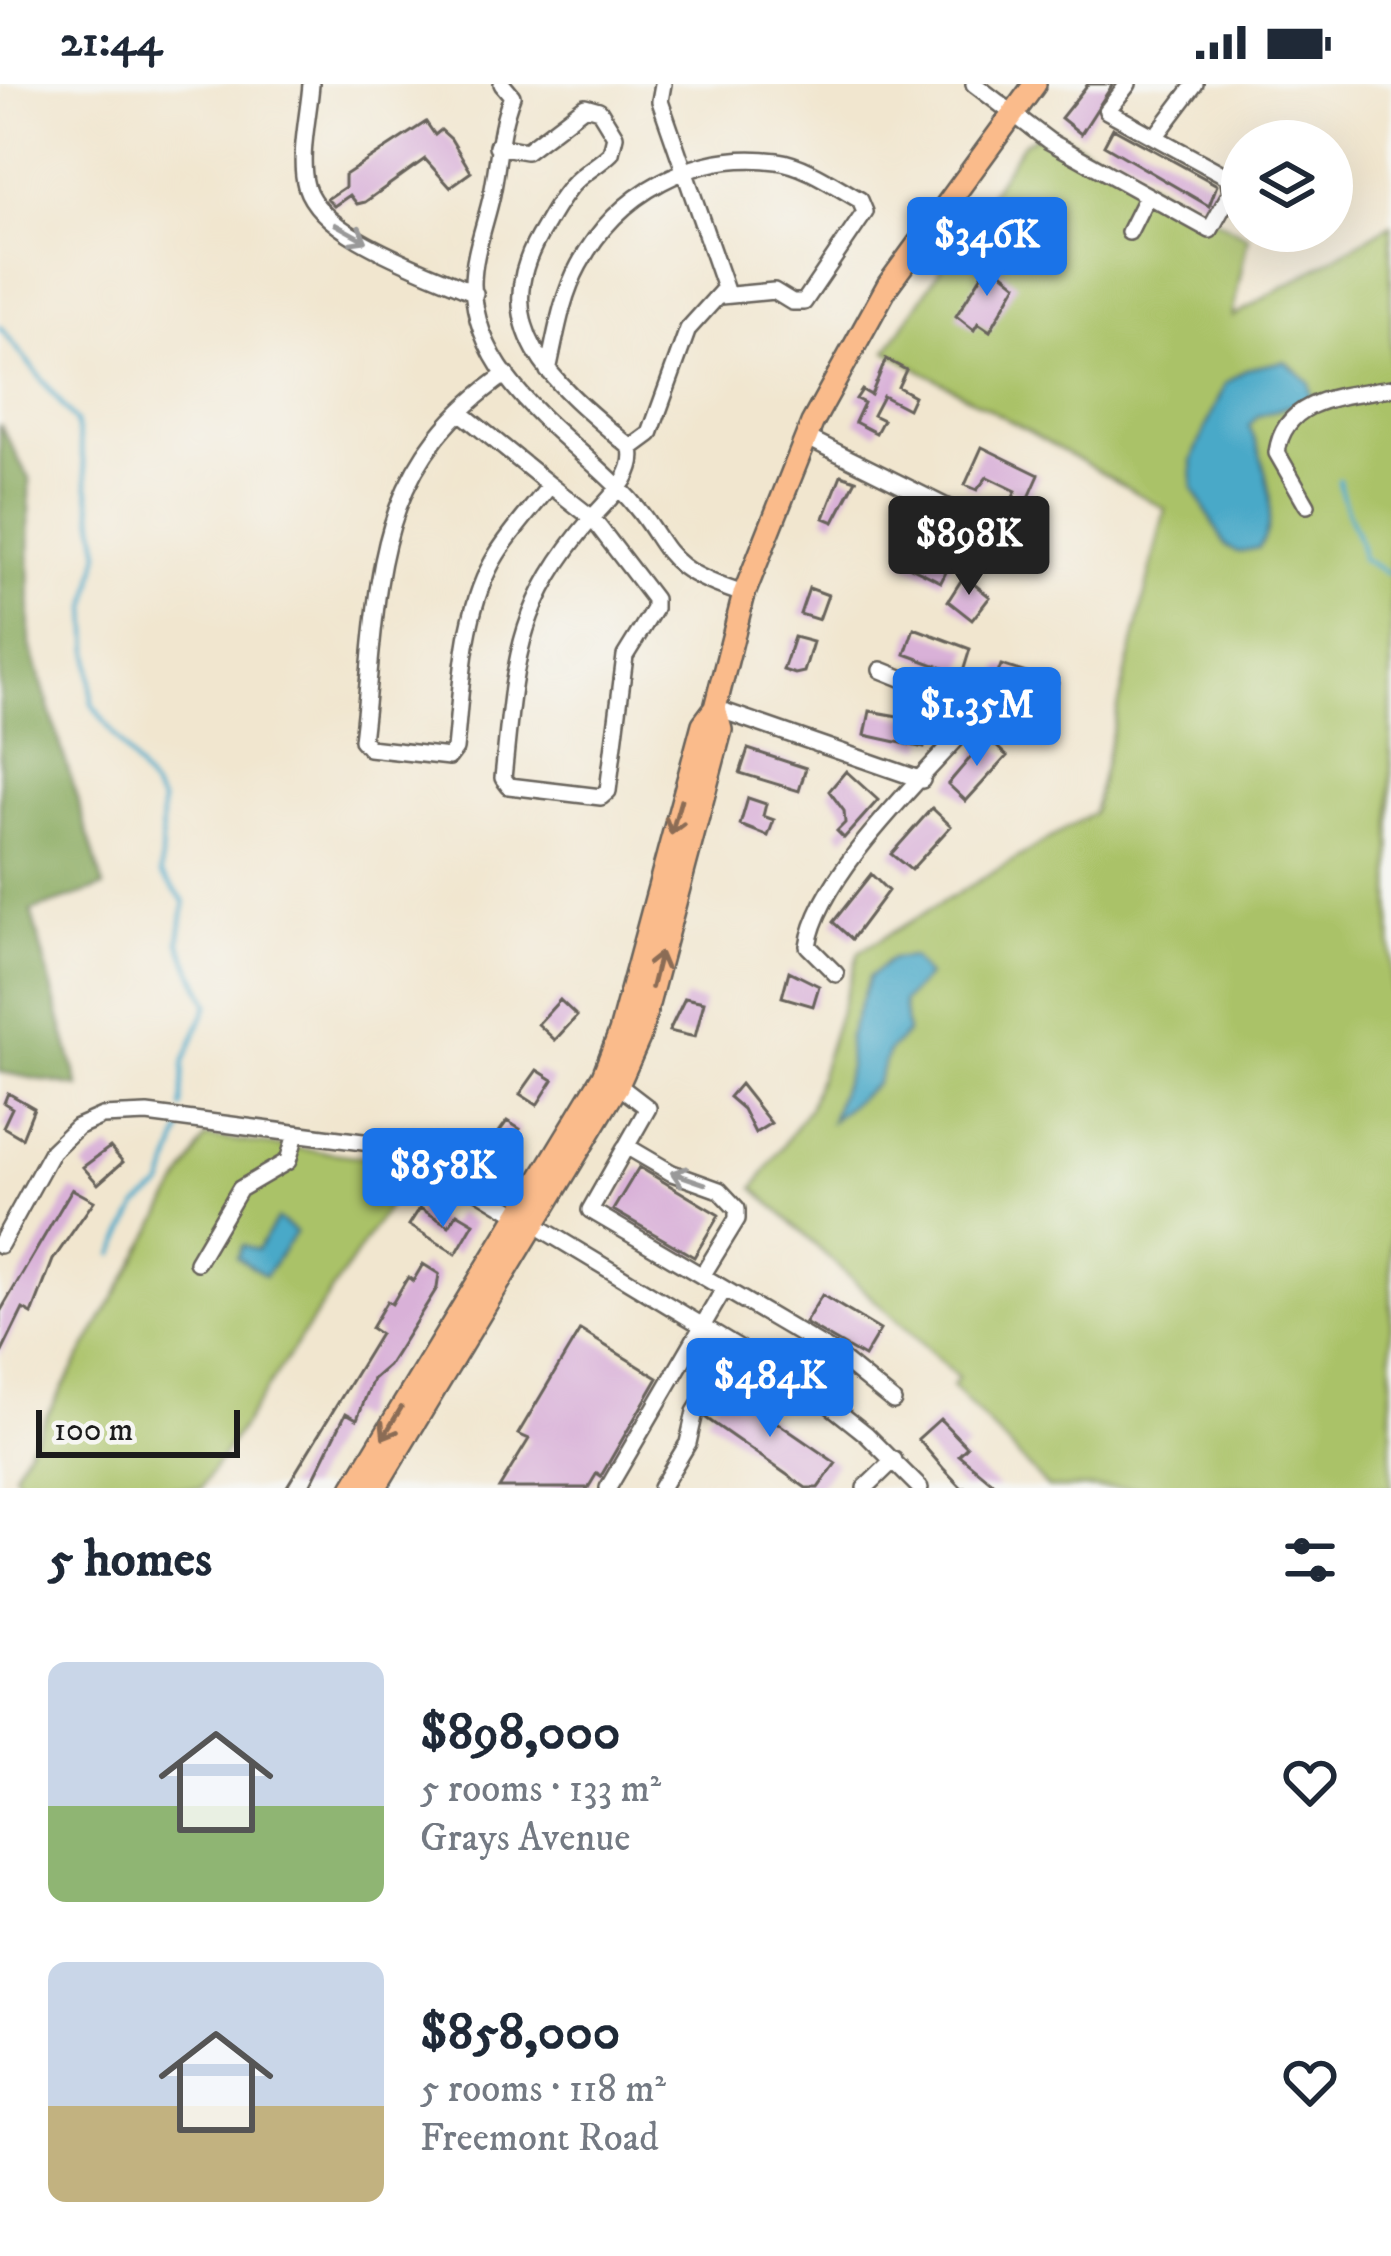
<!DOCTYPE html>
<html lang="en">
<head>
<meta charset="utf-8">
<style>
  :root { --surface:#fff; --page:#f2f2f3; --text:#1f2937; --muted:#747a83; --accent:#1a73e8 }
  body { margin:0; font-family:"IM FELL DW Pica",serif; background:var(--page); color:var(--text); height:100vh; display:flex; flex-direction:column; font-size:45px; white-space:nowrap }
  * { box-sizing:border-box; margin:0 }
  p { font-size:39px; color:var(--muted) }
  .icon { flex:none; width:66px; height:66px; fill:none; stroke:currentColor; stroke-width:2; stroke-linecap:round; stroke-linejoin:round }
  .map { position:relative; height:1404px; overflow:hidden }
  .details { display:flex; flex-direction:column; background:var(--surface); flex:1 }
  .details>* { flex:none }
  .buttons { position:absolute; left:1221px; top:36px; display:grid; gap:24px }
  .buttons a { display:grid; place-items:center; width:132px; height:132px; border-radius:50%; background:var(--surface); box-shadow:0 12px 48px #0002; font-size:60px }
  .scale { position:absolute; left:36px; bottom:30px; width:204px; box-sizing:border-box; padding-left:12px; border:6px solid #1c1c1c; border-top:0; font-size:33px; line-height:42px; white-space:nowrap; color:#1c1c1c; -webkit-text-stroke:9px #f6f6f2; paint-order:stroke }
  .price { position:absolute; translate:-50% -102px; padding:0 27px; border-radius:12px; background:var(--accent); color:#fff; font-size:39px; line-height:78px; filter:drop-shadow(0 3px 6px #0008) }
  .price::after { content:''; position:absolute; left:50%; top:72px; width:36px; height:27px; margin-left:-18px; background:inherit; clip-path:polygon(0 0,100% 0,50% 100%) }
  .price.current { background:#222; color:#fff }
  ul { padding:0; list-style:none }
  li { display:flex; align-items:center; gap:36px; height:300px; padding:0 48px }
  li span { display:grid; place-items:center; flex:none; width:336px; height:240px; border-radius:18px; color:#555 }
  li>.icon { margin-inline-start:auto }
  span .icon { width:144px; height:144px; fill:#fffc; stroke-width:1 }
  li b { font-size:51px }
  h2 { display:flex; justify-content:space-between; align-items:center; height:144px; padding:0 48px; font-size:51px }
  .status { display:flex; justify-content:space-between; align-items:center; height:84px; padding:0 60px; background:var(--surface); direction:ltr }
  .status svg { height:33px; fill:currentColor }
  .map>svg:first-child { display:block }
</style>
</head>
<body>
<div class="status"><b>21:44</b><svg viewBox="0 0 49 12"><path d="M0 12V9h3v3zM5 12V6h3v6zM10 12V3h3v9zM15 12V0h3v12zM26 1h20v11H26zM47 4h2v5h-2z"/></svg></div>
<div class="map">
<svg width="1391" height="1404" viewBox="0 0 1391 1404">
  <rect width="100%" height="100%" fill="#f6f6f2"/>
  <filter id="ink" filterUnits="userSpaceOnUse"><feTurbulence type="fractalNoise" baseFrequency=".00833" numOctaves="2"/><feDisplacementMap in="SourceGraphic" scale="24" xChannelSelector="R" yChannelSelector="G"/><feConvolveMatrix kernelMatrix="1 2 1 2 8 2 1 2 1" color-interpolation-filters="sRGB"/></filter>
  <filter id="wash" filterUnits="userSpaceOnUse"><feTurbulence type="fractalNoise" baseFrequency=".004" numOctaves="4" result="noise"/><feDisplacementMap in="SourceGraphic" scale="48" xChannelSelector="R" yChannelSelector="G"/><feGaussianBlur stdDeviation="2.7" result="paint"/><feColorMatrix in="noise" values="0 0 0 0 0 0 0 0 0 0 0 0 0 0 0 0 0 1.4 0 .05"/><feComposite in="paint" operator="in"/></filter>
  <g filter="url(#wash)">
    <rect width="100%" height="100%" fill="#f1e6cf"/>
    <path fill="#aac267" stroke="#636f42" stroke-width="3" d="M1051 45 1248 153 1232 233 1391 140V1404H1048L952 1302 958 1294 754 1104 810 1022 859 868 1093 729 1165 425 887 267 1023 59Z
      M206 1053 387 1076 412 1086 201 1404H24L14 1389Z"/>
    <path fill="#87a85c" stroke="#52623c" stroke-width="3" d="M0 340 29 395 30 561 104 803 31 827 79 1003 0 988Z"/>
    <path fill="#49a9c8" stroke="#326272" stroke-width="3" d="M1285 277 1309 298 1311 315 1258 332 1249 342C1264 375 1282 431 1259 464L1237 468 1226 462 1193 404 1192 376 1225 300 1246 285Z
      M912 873 927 892 903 918 907 949 889 967 876 1000 831 1037 849 983 848 955 869 893 891 875Z
      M277 1135 296 1148 265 1192 237 1173 243 1161 257 1166Z"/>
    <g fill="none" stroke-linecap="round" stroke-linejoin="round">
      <path stroke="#49a9c8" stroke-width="4.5" d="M0 243 76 338 100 468 88 523 92 620 162 718 161 790 185 818 179 858 208 920 184 978 182 1024
        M1339 396C1342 426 1363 452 1362 475L1387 489
        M114 1170 138 1122 163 1102 181 1047"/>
    </g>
    <g id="blocks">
      <path fill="#d9b1d8" d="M1088 0H1113L1081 50 1061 34Z
        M426 38 435 51 441 46 451 55 471 88 450 103 425 75 365 118 357 120 350 111 334 122 327 115 345 103V91Z
        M1113 44 1217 101 1209 122 1104 61Z
        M990 178 1017 200 990 247 978 239 974 246 956 232Z
        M886 275 906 286 898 303 914 312 908 325 883 312 873 331 883 336 876 349 855 338 864 319 856 315 862 306 871 311Z
        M982 363 1039 391 1023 427 1010 420 1016 407 987 393 977 406 965 401Z
        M841 391 856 396 834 438 824 434Z
        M913 455 953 474 941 498 901 478Z
        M964 492 990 513 972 536 948 517Z
        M809 504 828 511 819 536 800 530Z
        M914 544 970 565 962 591 905 570Z
        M794 553 813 558 804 588 795 590 783 586Z
        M1001 581 1058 599 1049 622 992 605Z
        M870 627 931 638 924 664 865 651Z
        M987 654 1007 672 966 717 948 700Z
        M748 665 806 684 799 707 740 689Z
        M846 687 878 716 844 754 837 747 845 739 844 727 829 707Z
        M748 714 766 720 763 732 774 736 768 752 740 741Z
        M932 724 951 742 911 786 891 770Z
        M871 790 888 807 852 855 833 838Z
        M789 887 819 902 813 922 782 913Z
        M685 914 704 918 695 953 669 947Z
        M560 916 577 932 555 956 538 940Z
        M537 986 553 996 537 1021 520 1010Z
        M740 1000 771 1039 755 1049 743 1025 729 1013Z
        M8 1009 34 1024 22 1054 3 1043 12 1024 4 1019Z
        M507 1037 520 1045 502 1076 486 1066Z
        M110 1063 123 1078 98 1100 83 1083Z
        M639 1083 719 1131 694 1173 613 1126Z
        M72 1105 94 1117 53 1176 32 1230 23 1225 0 1272V1228Z
        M420 1124 449 1142 457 1129 474 1139 456 1170 409 1141Z
        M423 1180 439 1190 437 1204 388 1282 373 1295 357 1335 346 1329 309 1404H286L380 1250 371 1244 387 1217 392 1220 408 1193 413 1197Z
        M822 1211 880 1246 864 1273 805 1239Z
        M580 1246 658 1294 601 1392 597 1389 588 1404H499L529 1355 518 1350Z
        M725 1303 836 1379 818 1404H806L706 1334Z
        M940 1335 967 1363 959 1371 999 1404H962L943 1384 918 1355Z"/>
    </g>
  </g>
  <g filter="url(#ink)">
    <use href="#blocks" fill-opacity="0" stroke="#67635b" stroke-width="3"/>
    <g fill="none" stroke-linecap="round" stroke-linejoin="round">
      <g stroke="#67635b" stroke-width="20">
        <path id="minor" d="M311 0C309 30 298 73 306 102 322 154 429 187 475 209
          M502 0 512 12C499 45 499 76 492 110 486 139 473 170 473 200 475 293 559 344 617 402 676 461 649 480 744 510
          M974 0 1049 57 1210 146 1231 108 1228 93 1107 27 1128 0
          M1155 53 1195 0
          M497 62 526 67 585 22 599 26 615 52 611 69C600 80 586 87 575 98 560 113 550 134 539 152 484 249 563 306 631 364 637 392 609 414 592 434L550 401
          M1129 148 1147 112
          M548 287C556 251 561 214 579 181 617 109 695 66 777 77 806 81 835 102 860 116L865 128 804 218H792L774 207 721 212
          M460 328 550 401C533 424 512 446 497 470 462 526 462 601 455 665L449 673 369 664 362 656C381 506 366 387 506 290
          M806 353 1015 457
          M631 364 650 350 688 245 725 204 660 17 663 0
          M1307 421 1277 369C1284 312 1346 312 1391 304
          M592 434 654 515V525L625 572 608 707 601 713 509 702 503 694C515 581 514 524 592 434Z
          M881 586 1038 649
          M715 624 922 696
          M836 890 808 862C819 788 930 687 981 628
          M618 1001 648 1024 590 1126 835 1270 893 1317
          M626 1062 672 1089 719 1106 737 1125V1135L702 1192
          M0 1161 52 1067 77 1043 102 1032 147 1030 386 1061 436 1081 817 1311 866 1350 920 1404
          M197 1178 240 1105 288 1077 296 1050
          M608 1404 724 1205
          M661 1404 688 1359 695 1328 736 1262
          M865 1404 894 1376"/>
      </g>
      <g stroke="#67635b" stroke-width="26">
        <path id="major" d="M353 1404 603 992 620 948 703 640 715 624 744 510 812 339 888 201 1035 0
          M375 1404 618 1001 639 954 721 646 715 624"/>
      </g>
      <use href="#minor" stroke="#fff" stroke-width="15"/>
      <use href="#major" stroke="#fabb8b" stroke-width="21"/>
    </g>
    <defs><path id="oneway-shaft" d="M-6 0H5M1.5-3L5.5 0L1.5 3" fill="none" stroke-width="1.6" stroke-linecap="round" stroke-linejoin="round" transform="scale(3)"/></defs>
    <g stroke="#999">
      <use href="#oneway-shaft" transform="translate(351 149) rotate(29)"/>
      <use href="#oneway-shaft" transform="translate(688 1094) rotate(-161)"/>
    </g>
    <g stroke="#8b6c54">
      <use href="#oneway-shaft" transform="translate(676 733) rotate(106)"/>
      <use href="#oneway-shaft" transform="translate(656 886) rotate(-76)"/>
      <use href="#oneway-shaft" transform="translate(392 1339) rotate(121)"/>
    </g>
  </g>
</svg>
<div class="buttons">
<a><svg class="icon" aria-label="layers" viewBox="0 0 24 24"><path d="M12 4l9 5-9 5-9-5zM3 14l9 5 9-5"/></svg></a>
</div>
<div class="scale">100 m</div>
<b class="price" style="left:987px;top:215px">$346K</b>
<b class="price current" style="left:969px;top:514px">$898K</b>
<b class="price" style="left:977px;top:685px">$1.35M</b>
<b class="price" style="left:443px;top:1146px">$858K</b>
<b class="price" style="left:770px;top:1356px">$484K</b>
</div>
<section class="details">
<h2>5 homes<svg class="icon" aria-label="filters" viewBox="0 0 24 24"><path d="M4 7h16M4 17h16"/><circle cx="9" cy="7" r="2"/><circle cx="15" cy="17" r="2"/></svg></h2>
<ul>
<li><span style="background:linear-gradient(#c9d6e8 60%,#8fb573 0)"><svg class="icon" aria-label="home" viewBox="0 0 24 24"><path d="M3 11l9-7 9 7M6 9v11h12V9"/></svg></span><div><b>$898,000</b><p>5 rooms · 133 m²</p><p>Grays Avenue</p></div><svg class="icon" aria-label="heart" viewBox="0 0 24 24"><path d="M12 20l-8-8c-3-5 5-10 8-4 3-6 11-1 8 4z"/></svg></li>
<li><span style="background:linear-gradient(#c9d6e8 60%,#c2b280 0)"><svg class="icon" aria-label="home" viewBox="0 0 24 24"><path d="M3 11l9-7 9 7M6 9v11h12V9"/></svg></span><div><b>$858,000</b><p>5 rooms · 118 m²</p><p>Freemont Road</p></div><svg class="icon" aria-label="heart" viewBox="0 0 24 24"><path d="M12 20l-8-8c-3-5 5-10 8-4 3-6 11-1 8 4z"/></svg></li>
</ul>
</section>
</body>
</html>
